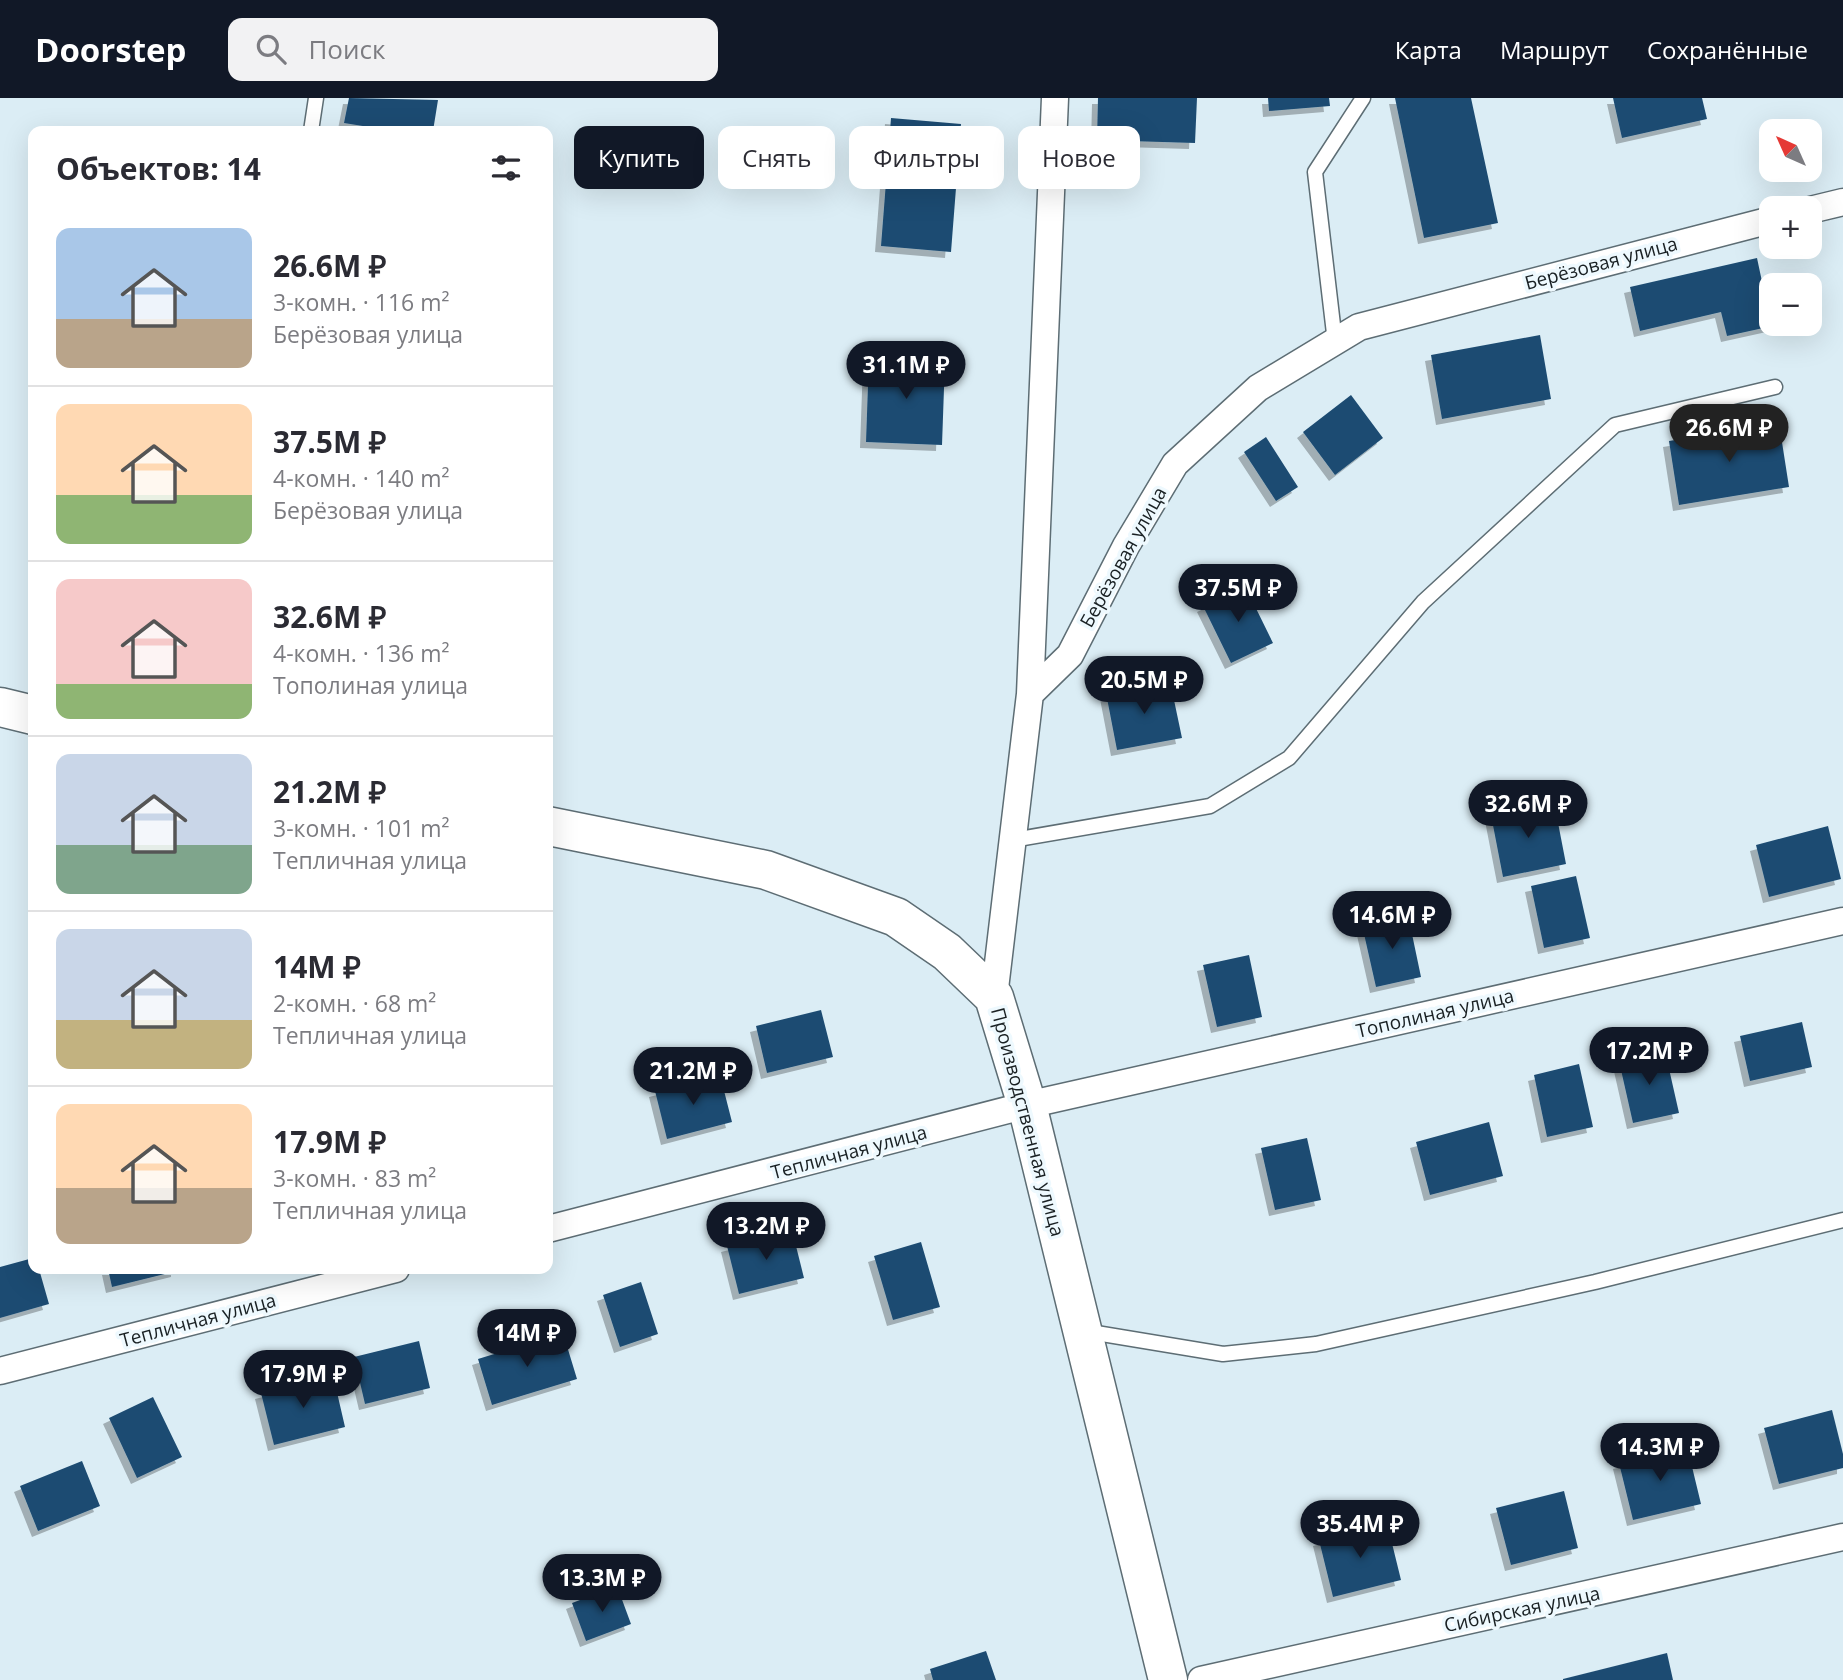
<!DOCTYPE html>
<html lang="ru">
<head>
<meta charset="utf-8">
<style>
  :root { --surface:#fff; --page:#f2f2f3; --text:#2b2b33; --muted:#7c7c81; --line:#e1e1e2; --accent:#111827 }
  body { margin:0; font-family:"Open Sans",sans-serif; background:var(--page); color:var(--text); height:100vh; display:flex; flex-direction:column; font-size:26px; white-space:nowrap }
  * { box-sizing:border-box; margin:0 }
  p { font-size:23px; color:var(--muted) }
  .icon { flex:none; width:38px; height:38px; fill:none; stroke:currentColor; stroke-width:2; stroke-linecap:round; stroke-linejoin:round }
  .map { position:relative; flex:1; overflow:hidden }
  .side { position:absolute; left:28px; top:28px; width:525px; height:1148px; display:flex; flex-direction:column; background:var(--surface); border-radius:14px; box-shadow:0 7px 28px #0002 }
  .side>* { flex:none }
  .top-card { position:absolute; left:574px; top:28px; width:665px; height:63px; display:flex; gap:14px }
  .needle { width:46px; rotate:315deg }
  .controls { position:absolute; left:1759px; top:21px; display:grid; gap:14px }
  .controls a { display:grid; place-items:center; width:63px; height:63px; border-radius:14px; background:var(--surface); box-shadow:0 7px 28px #0002; font-size:35px }
  .price { position:absolute; translate:-50% -60px; padding:0 16px; border-radius:24px; background:var(--accent); color:#fff; font-size:23px; line-height:46px; filter:drop-shadow(0 2px 4px #0008) }
  .price::after { content:''; position:absolute; left:50%; top:42px; width:21px; height:16px; margin-left:-10px; background:inherit; clip-path:polygon(0 0,100% 0,50% 100%) }
  .price.active { background:#222; color:#fff }
  ul { padding:0; list-style:none }
  li { display:flex; align-items:center; gap:21px; height:175px; padding:0 28px }
  li+li { border-top:2px solid var(--line) }
  li span { display:grid; place-items:center; flex:none; width:196px; height:140px; border-radius:14px; color:#555 }
  li>.icon { margin-inline-start:auto }
  span .icon { width:84px; height:84px; fill:#fffc; stroke-width:1 }
  li b { font-size:30px }
  h2 { display:flex; justify-content:space-between; align-items:center; height:84px; padding:0 28px; font-size:30px }
  .chip { padding:0 24px; border-radius:14px; background:var(--surface); box-shadow:0 7px 28px #0002; font-size:24px; line-height:63px }
  .chip.active { background:var(--accent); color:#fff }
  header { display:flex; align-items:center; gap:42px; box-sizing:border-box; height:98px; padding:0 35px; background:var(--accent); color:#fff }
  header strong { font-size:33px }
  nav { display:flex; gap:38px; margin-inline-start:auto; font-size:24px }
  .search { width:490px; height:63px; background:var(--page); display:flex; align-items:center; gap:18px; box-sizing:border-box; padding:0 24px; border-radius:14px; color:var(--muted); font-size:26px }
  .map>svg:first-child { display:block }
</style>
</head>
<body>
<header>
<strong>Doorstep</strong>
<div class="search"><svg class="icon" aria-label="search" viewBox="0 0 24 24"><circle cx="10" cy="10" r="6"/><path d="M15 15l6 6"/></svg>Поиск</div>
<nav><a>Карта</a><a>Маршрут</a><a>Сохранённые</a></nav>
</header>
<div class="map">
<svg width="1843" height="1582" viewBox="0 0 1843 1582">
  <defs>
    <filter id="shadow"><feDropShadow dx="-6" dy="6" stdDeviation="0" flood-color="#0004"/></filter>
  </defs>
  <rect width="100%" height="100%" fill="#dbedf5"/>
  <path fill="#1d4c72" filter="url(#shadow)" d="M349 0 438 2 433 33H394L344 25Z
    M1098 0H1197L1195 45 1097 42Z
    M1268 0H1329L1330 8 1269 13Z
    M1395 0H1471L1498 125 1424 140Z
    M1613 0H1702L1707 21 1622 40Z
    M891 20 961 26 951 154 881 148Z
    M1757 160 1771 226 1777 227 1727 238 1721 214 1640 233 1630 189Z
    M1540 237 1551 301 1442 321 1431 257Z
    M869 259 945 262 942 347 866 344Z
    M1351 297 1383 340 1335 377 1303 334Z
    M1779 325 1789 389 1679 407 1669 343Z
    M1266 339 1298 389 1276 403 1244 354Z
    M1245 488 1273 545 1231 565 1203 508Z
    M1170 583 1182 640 1117 652 1106 595Z
    M1554 704 1566 766 1503 779 1491 717Z
    M1828 728 1841 781 1769 799 1756 747Z
    M1576 778 1590 840 1544 850 1531 788Z
    M1408 817 1421 879 1376 889 1362 827Z
    M1249 857 1262 919 1217 929 1203 867Z
    M821 912 833 959 767 975 756 928Z
    M1802 924 1812 969 1750 983 1740 938Z
    M1665 953 1679 1015 1633 1025 1619 963Z
    M1579 966 1593 1029 1547 1039 1534 977Z
    M720 977 732 1024 667 1041 655 993Z
    M1489 1024 1503 1078 1430 1097 1416 1044Z
    M1307 1040 1321 1102 1275 1112 1261 1050Z
    M792 1132 804 1180 739 1196 727 1148Z
    M921 1144 940 1209 893 1222 874 1158Z
    M33 1160V1171H39L49 1206 0 1220V1169Z
    M108 1171H177V1173L112 1189Z
    M641 1184 658 1236 620 1249 603 1197Z
    M563 1235 577 1281 492 1307 478 1261Z
    M419 1243 430 1290 365 1306 354 1259Z
    M333 1277 345 1329 274 1347 261 1295Z
    M153 1299 182 1359 137 1380 109 1320Z
    M1832 1312 1843 1356V1370L1779 1386 1764 1330Z
    M1687 1348 1701 1406 1633 1422 1619 1365Z
    M82 1363 100 1408 38 1433 20 1388Z
    M1564 1393 1578 1450 1511 1467 1496 1410Z
    M1387 1425 1401 1482 1333 1499 1319 1442Z
    M617 1488 631 1526 586 1543 572 1505Z
    M986 1553 996 1582H933L930 1571Z
    M1667 1555 1673 1582H1563V1581Z"/>
  <g fill="none" stroke-linecap="round" stroke-linejoin="round">
    <g stroke="#5d6d74" stroke-width="17">
      <path id="lane" d="M311 33 316 0
        M1335 244 1315 74 1363 0
        M1013 742 1210 708 1289 660 1423 504 1615 327 1775 289
        M1084 1233 1223 1256 1316 1246 1595 1184 1843 1122"/>
    </g>
    <g stroke="#5d6d74" stroke-width="29">
      <path id="street" d="M1810 112 1843 104
        M1030 596 1070 557 1126 448 1175 366 1258 290 1359 229 1771 122
        M994 899 1030 596 1055 0
        M548 1131 1027 1007 1843 823
        M0 1273 396 1171
        M1201 1582 1843 1439"/>
    </g>
    <g stroke="#5d6d74" stroke-width="41">
      <path id="secondary" d="M0 609 33 617
        M548 728 766 772 896 819 947 854 994 899 1027 1007 1168 1582"/>
    </g>
    <use href="#lane" stroke="#fff" stroke-width="14"/>
    <use href="#street" stroke="#fff" stroke-width="26"/>
    <use href="#secondary" stroke="#fff" stroke-width="38"/>
  </g>
  <g text-anchor="middle" dominant-baseline="central" stroke-width="7" stroke-linejoin="round" paint-order="stroke">
    <g font-size="19" fill="#192023" stroke="#eef9fe">
      <text transform="translate(1601 165) rotate(-15)">Берёзовая улица</text>
      <text transform="translate(1123 459) rotate(-61)">Берёзовая улица</text>
      <text transform="translate(1435 915) rotate(-13)">Тополиная улица</text>
      <text transform="translate(1028 1024) rotate(75)">Производственная улица</text>
      <text transform="translate(849 1054) rotate(-15)">Тепличная улица</text>
      <text transform="translate(198 1222) rotate(-15)">Тепличная улица</text>
      <text transform="translate(1522 1511) rotate(-12)">Сибирская улица</text>
    </g>
  </g>
</svg>
<div class="controls">
<a><svg class="needle" viewBox="-14 -14 28 28"><path d="M0-13l5 13h-10z" fill="#e53935"/><path d="M0 13l5-13h-10z" fill="#7c7c81"/></svg></a>
<a>+</a>
<a>−</a>
</div>
<b class="price" style="left:906px;top:303px">31.1M ₽</b>
<b class="price active" style="left:1729px;top:366px">26.6M ₽</b>
<b class="price" style="left:1238px;top:526px">37.5M ₽</b>
<b class="price" style="left:1144px;top:618px">20.5M ₽</b>
<b class="price" style="left:1528px;top:742px">32.6M ₽</b>
<b class="price" style="left:1392px;top:853px">14.6M ₽</b>
<b class="price" style="left:1649px;top:989px">17.2M ₽</b>
<b class="price" style="left:693px;top:1009px">21.2M ₽</b>
<b class="price" style="left:766px;top:1164px">13.2M ₽</b>
<b class="price" style="left:527px;top:1271px">14M ₽</b>
<b class="price" style="left:303px;top:1312px">17.9M ₽</b>
<b class="price" style="left:1660px;top:1385px">14.3M ₽</b>
<b class="price" style="left:1360px;top:1462px">35.4M ₽</b>
<b class="price" style="left:602px;top:1516px">13.3M ₽</b>
<div class="top-card">
<a class="chip active">Купить</a>
<a class="chip">Снять</a>
<a class="chip">Фильтры</a>
<a class="chip">Новое</a>
</div>
<section class="side">
<h2>Объектов: 14<svg class="icon" aria-label="filters" viewBox="0 0 24 24"><path d="M4 7h16M4 17h16"/><circle cx="9" cy="7" r="2"/><circle cx="15" cy="17" r="2"/></svg></h2>
<ul>
<li><span style="background:linear-gradient(#a9c7e8 65%,#b9a48a 0)"><svg class="icon" aria-label="home" viewBox="0 0 24 24"><path d="M3 11l9-7 9 7M6 9v11h12V9"/></svg></span><div><b>26.6M ₽</b><p>3-комн. · 116 m²</p><p>Берёзовая улица</p></div></li>
<li><span style="background:linear-gradient(#ffd9b3 65%,#8fb573 0)"><svg class="icon" aria-label="home" viewBox="0 0 24 24"><path d="M3 11l9-7 9 7M6 9v11h12V9"/></svg></span><div><b>37.5M ₽</b><p>4-комн. · 140 m²</p><p>Берёзовая улица</p></div></li>
<li><span style="background:linear-gradient(#f6c9c9 75%,#8fb573 0)"><svg class="icon" aria-label="home" viewBox="0 0 24 24"><path d="M3 11l9-7 9 7M6 9v11h12V9"/></svg></span><div><b>32.6M ₽</b><p>4-комн. · 136 m²</p><p>Тополиная улица</p></div></li>
<li><span style="background:linear-gradient(#c9d6e8 65%,#7fa58c 0)"><svg class="icon" aria-label="home" viewBox="0 0 24 24"><path d="M3 11l9-7 9 7M6 9v11h12V9"/></svg></span><div><b>21.2M ₽</b><p>3-комн. · 101 m²</p><p>Тепличная улица</p></div></li>
<li><span style="background:linear-gradient(#c9d6e8 65%,#c2b280 0)"><svg class="icon" aria-label="home" viewBox="0 0 24 24"><path d="M3 11l9-7 9 7M6 9v11h12V9"/></svg></span><div><b>14M ₽</b><p>2-комн. · 68 m²</p><p>Тепличная улица</p></div></li>
<li><span style="background:linear-gradient(#ffd9b3 60%,#b9a48a 0)"><svg class="icon" aria-label="home" viewBox="0 0 24 24"><path d="M3 11l9-7 9 7M6 9v11h12V9"/></svg></span><div><b>17.9M ₽</b><p>3-комн. · 83 m²</p><p>Тепличная улица</p></div></li>
</ul>
</section>
</div>
</body>
</html>
